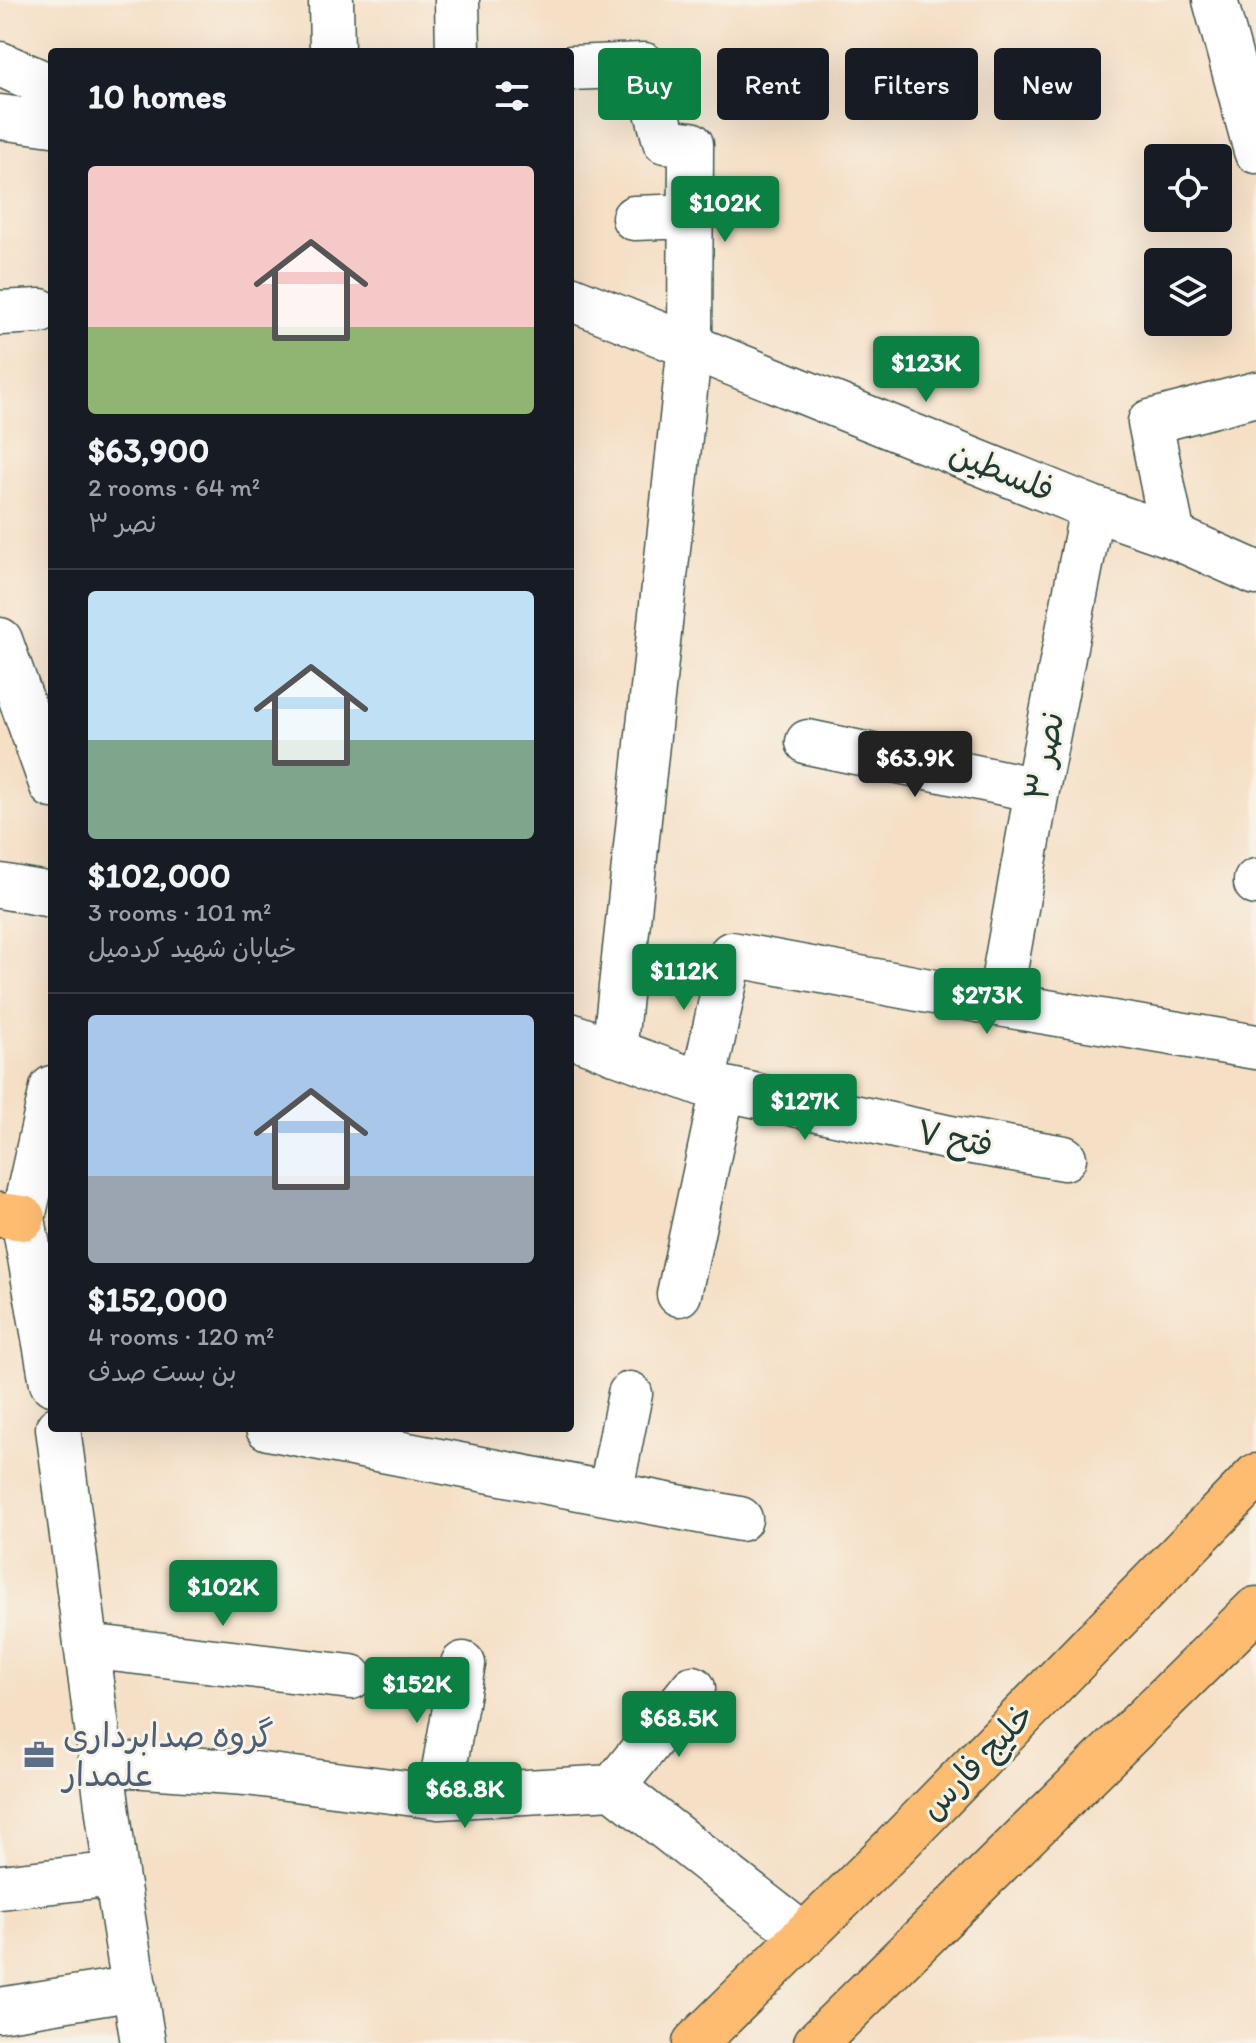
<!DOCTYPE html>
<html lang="en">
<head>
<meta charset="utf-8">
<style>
  :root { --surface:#171b24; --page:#20242c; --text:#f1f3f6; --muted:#9ea1a6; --line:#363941; --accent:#0b8043 }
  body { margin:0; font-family:Itim,"Playpen Sans Arabic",sans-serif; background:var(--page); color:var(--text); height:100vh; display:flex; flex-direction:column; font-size:30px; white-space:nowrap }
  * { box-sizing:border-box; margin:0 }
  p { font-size:26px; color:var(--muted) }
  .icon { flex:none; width:44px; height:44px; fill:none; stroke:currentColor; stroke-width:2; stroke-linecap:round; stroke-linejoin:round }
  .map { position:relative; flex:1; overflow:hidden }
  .drawer { position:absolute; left:48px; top:48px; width:526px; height:1384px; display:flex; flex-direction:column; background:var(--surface); border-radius:8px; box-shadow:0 8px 32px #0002 }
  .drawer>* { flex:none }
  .banner { position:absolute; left:598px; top:48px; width:538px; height:72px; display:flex; gap:16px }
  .buttons { position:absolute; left:1144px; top:144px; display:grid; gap:16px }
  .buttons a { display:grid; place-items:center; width:88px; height:88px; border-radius:8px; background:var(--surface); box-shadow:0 8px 32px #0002; font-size:40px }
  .price { position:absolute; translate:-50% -68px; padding:0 18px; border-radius:8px; background:var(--accent); color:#fff; font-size:26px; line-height:52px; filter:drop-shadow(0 2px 4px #0008) }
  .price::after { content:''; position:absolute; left:50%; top:48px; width:24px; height:18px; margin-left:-12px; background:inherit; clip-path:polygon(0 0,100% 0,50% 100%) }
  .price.on { background:#222; color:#fff }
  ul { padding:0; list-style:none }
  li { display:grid; align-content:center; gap:16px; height:424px; padding:0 40px }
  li+li { border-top:2px solid var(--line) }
  li span { display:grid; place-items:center; height:248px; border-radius:8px; color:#555 }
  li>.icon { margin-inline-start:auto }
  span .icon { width:144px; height:144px; fill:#fffc; stroke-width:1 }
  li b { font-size:34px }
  h2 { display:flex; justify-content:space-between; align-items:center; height:96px; padding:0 40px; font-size:34px }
  .tag { padding:0 28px; border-radius:8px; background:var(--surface); box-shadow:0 8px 32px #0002; font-size:28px; line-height:72px }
  .tag.on { background:var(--accent); color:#fff }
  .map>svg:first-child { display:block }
</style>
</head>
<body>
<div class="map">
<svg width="1256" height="2043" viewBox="0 0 1256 2043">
  <rect width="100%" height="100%" fill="#f7f3e8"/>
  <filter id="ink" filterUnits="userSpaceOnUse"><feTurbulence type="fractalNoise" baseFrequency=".0125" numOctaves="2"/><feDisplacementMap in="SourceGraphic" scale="16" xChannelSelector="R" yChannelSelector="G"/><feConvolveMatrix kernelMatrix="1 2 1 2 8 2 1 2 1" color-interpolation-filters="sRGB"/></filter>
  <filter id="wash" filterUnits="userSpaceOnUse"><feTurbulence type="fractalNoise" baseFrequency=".006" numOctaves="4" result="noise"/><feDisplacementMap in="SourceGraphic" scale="32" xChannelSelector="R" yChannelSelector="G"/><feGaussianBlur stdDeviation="1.8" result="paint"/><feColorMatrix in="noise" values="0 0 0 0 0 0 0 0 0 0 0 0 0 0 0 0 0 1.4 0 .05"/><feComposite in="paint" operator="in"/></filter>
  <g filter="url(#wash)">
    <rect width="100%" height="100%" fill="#f5dfc5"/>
  </g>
  <g filter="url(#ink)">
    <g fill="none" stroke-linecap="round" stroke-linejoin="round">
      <g stroke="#3f554a" stroke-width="47">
        <path id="minor" d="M331 0 332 52
          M457 0 458 52
          M1215 0 1256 151
          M0 64 52 87
          M570 68 644 65 665 141 691 144 690 344 614 1052
          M0 117 52 124
          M634 218 691 216
          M570 298 1092 508 1173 536 1256 573
          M0 313 40 311
          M1173 536 1150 422 1256 394
          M0 640 52 786
          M808 742 1037 790
          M1256 883V881
          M0 886 52 895
          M999 1004 1037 790 1092 508
          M570 1035 703 1084 950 1138 1064 1158
          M703 1084 731 954 999 1004 1256 1047
          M52 1088 23 1218 52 1383
          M679 1294 723 1089
          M58 1428 116 1874 143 2043
          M268 1428 740 1519
          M610 1494 630 1394
          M86 1646 351 1677
          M102 1763 246 1773 439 1797 613 1787 804 1936
          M613 1787 693 1688
          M439 1797 463 1664
          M0 1887 116 1874
          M0 2010 135 1988"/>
      </g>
      <g stroke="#3f554a" stroke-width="47">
        <path id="major" d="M0 1215 23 1218"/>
      </g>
      <g stroke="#3f554a" stroke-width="47">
        <path id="highway" d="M695 2043 892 1849 1256 1476
          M816 2043 1256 1609"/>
      </g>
      <use href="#minor" stroke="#fff" stroke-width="44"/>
      <use href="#major" stroke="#fdbc70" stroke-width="44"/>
      <use href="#highway" stroke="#fdbc70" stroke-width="44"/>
    </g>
  </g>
  <defs>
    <g id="office-bare" transform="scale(2.4)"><path d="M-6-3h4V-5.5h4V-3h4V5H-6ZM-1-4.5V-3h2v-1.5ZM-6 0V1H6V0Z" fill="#5c6f8a" stroke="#f7f3e8" stroke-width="2.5" paint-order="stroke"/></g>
  </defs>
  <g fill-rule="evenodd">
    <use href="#office-bare" x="39" y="1755"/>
  </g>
  <g text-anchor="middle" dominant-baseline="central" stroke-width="6" stroke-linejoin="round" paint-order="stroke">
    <g font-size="34" fill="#1f3d34" stroke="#f7f3e8">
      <text transform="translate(1002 471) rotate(22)">فلسطین</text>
      <text transform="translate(1044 756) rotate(-79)">نصر ۳</text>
      <text transform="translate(955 1138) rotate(11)">فتح ۷</text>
      <text transform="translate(977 1761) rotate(-46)">خلیج فارس</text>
    </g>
    <g font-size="34" fill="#4e5e75" stroke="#f7f3e8" text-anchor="start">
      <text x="63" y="1735">گروه صدابرداری<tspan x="63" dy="39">علمدار</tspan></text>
    </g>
  </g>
</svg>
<div class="buttons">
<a><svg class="icon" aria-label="locate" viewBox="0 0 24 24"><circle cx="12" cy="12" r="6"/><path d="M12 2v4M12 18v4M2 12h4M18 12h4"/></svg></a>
<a><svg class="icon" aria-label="layers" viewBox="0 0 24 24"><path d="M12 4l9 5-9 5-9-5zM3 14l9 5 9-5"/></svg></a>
</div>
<b class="price" style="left:725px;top:244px">$102K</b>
<b class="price" style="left:926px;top:404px">$123K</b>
<b class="price on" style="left:915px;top:799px">$63.9K</b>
<b class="price" style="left:684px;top:1012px">$112K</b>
<b class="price" style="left:987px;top:1036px">$273K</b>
<b class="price" style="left:805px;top:1142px">$127K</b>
<b class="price" style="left:223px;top:1628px">$102K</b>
<b class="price" style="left:417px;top:1725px">$152K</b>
<b class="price" style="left:679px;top:1759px">$68.5K</b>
<b class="price" style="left:465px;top:1830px">$68.8K</b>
<div class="banner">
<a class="tag on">Buy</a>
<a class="tag">Rent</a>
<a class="tag">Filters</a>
<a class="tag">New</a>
</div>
<section class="drawer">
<h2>10 homes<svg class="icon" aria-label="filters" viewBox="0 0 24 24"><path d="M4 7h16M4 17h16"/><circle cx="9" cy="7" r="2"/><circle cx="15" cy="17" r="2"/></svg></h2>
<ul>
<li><span style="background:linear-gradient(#f6c9c9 65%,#8fb573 0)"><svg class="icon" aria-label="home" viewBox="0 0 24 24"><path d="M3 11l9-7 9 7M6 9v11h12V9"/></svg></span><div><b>$63,900</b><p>2 rooms · 64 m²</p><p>نصر ۳</p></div></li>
<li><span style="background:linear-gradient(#bfe0f5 60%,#7fa58c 0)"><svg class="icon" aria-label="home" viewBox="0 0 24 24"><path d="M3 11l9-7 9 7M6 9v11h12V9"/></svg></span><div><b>$102,000</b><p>3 rooms · 101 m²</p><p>خیابان شهید کردمیل</p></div></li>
<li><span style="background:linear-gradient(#a9c7e8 65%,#9aa5b1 0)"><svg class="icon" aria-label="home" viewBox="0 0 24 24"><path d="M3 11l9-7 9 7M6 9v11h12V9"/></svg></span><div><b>$152,000</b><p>4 rooms · 120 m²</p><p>بن بست صدف</p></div></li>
</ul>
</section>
</div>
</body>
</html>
